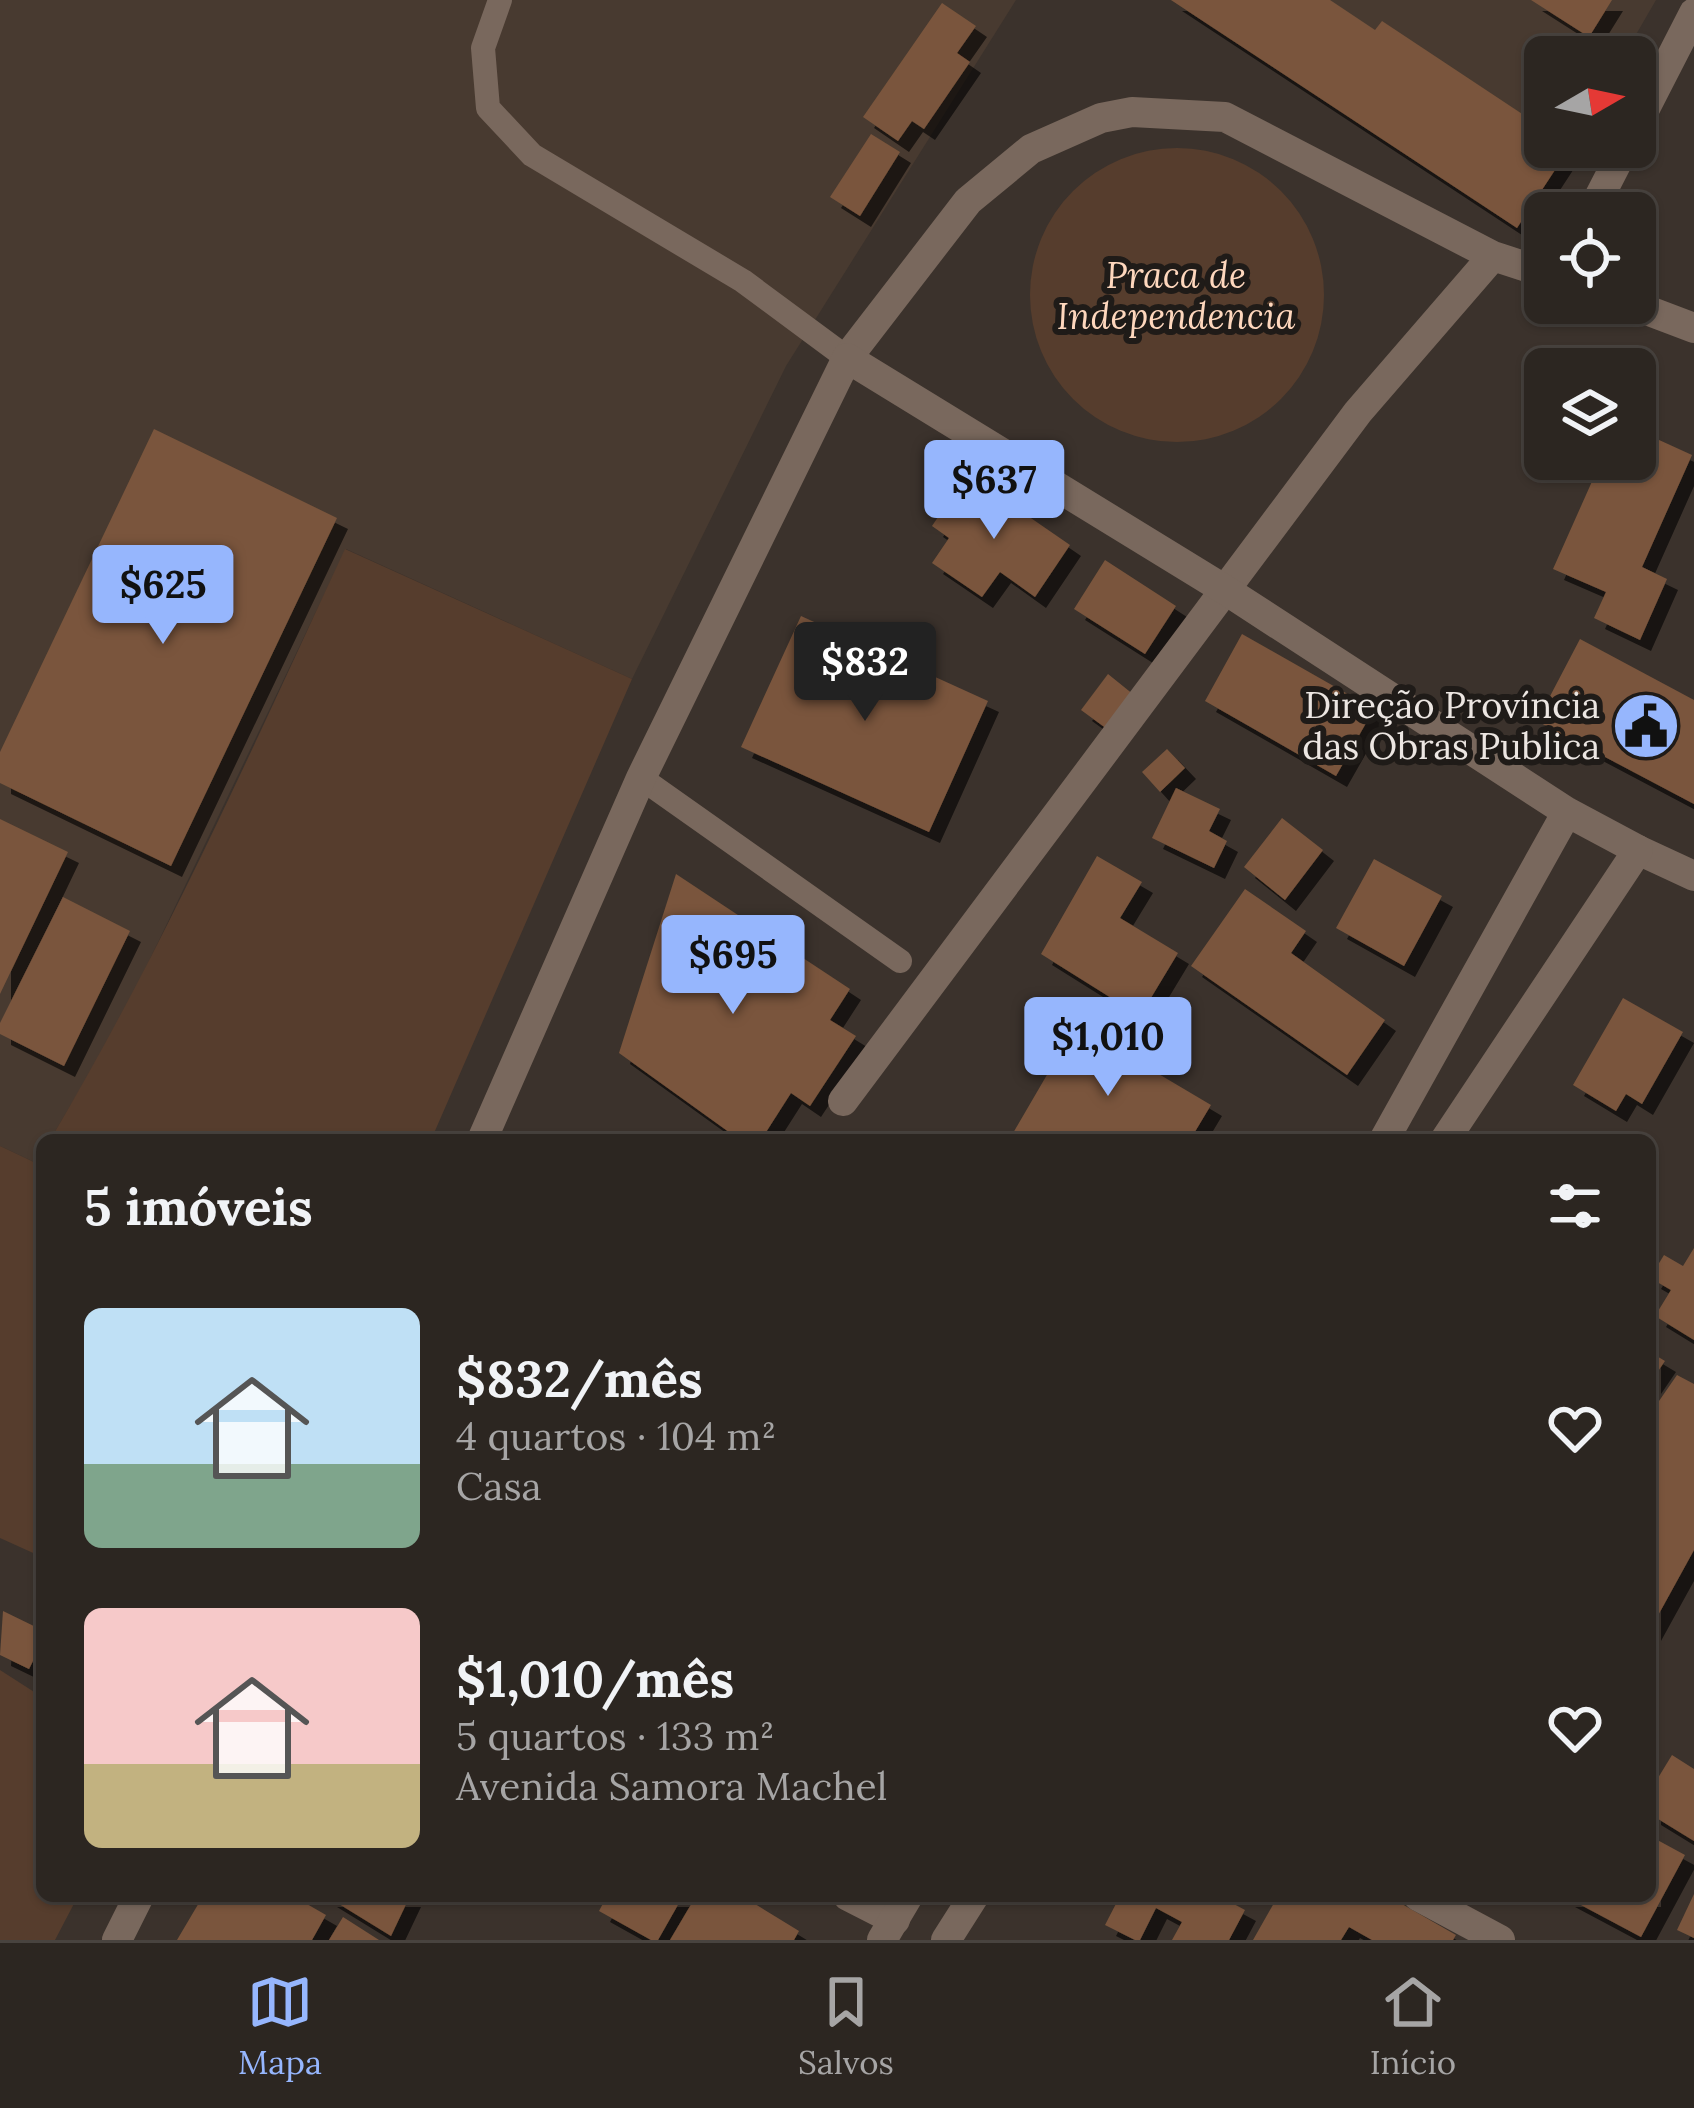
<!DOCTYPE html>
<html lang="pt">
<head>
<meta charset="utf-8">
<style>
  :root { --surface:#2c2621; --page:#342e2a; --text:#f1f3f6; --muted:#a6a5a5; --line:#48433f; --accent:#96b6fd }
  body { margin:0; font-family:Lora,serif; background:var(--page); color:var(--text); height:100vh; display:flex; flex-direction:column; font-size:45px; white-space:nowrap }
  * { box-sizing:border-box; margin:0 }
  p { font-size:39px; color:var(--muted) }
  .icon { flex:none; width:66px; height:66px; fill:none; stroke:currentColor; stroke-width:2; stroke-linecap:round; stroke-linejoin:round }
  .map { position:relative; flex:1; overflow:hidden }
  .side { position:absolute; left:36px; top:1134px; width:1620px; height:768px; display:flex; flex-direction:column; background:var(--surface); border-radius:18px; box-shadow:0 3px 9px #0004,0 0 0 3px var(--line) }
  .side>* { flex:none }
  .needle { width:78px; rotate:81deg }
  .fabs { position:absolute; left:1524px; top:36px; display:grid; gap:24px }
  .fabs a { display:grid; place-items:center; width:132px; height:132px; border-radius:18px; background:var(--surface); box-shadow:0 3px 9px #0004,0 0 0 3px var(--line); font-size:60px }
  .price { position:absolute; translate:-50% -102px; padding:0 27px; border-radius:12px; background:var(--accent); color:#111; font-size:39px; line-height:78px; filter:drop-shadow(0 3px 6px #0008) }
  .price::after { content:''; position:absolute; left:50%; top:72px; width:36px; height:27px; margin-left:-18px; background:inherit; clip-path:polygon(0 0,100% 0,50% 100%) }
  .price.current { background:#222; color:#fff }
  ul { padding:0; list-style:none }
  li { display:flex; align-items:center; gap:36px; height:300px; padding:0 48px }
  li span { display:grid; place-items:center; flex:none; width:336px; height:240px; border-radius:18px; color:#555 }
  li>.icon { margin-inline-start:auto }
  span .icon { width:144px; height:144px; fill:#fffc; stroke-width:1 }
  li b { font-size:51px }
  h2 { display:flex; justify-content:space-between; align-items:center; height:144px; padding:0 48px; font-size:51px }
  .menu { display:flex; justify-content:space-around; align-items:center; height:168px; border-top:3px solid var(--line); background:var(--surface); font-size:33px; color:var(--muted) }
  .menu a { display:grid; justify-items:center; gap:6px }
  .menu .current { color:var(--accent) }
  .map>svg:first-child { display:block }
</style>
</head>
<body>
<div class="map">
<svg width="1694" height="1940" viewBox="0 0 1694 1940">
  <defs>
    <filter id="shadow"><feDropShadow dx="11" dy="11" stdDeviation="0" flood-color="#0009"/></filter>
  </defs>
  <rect width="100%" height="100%" fill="#3b322c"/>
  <path fill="#483a30" d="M0 0H1016L786 366 632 679 346 549 119 1024 50 1140H42V1153L36 1163 0 1146Z
    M1171 0H1656L1623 57H1545V147H1570L1517 228Z"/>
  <path fill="#563d2d" d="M1030 295a147 147 0 1 1 294 0a147 147 0 1 1-294 0Z
    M345 549 632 679 431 1140H50C163 950 252 749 345 549Z
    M0 1146 36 1163 42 1153V1557L0 1538Z
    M0 1670 42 1697V1896H78L55 1940H0Z"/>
  <path fill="#7a553c" filter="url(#shadow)" d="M1171 0H1330L1375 30 1382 21 1545 129V147H1570L1517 228Z
    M1531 0H1612L1589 37Z
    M942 3 976 26 957 53 970 62 924 129 912 121 898 141 863 117Z
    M871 134 900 152 860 216 830 197Z
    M154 429 337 518 171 866 0 783V752Z
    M1635 429 1692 455 1642 567 1667 579 1640 640 1594 618 1606 592 1553 569 1602 459H1635Z
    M967 474 1070 545 1035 597 1000 572 982 597 932 563 949 538 932 526Z
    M1105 560 1176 606 1145 654 1074 609Z
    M801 616 988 701 929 832 741 747Z
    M1242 634 1374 709 1336 776 1205 701Z
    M1580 639 1694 700V804L1537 721Z
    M1108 674 1134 695 1107 729 1081 710Z
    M1167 749 1185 768 1160 792 1142 772Z
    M1176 788 1220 809 1209 831 1227 841 1214 868 1152 838Z
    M1282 818 1323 850 1285 900 1244 867Z
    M0 819 68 852 0 994Z
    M1097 856 1142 882 1120 918 1178 953 1140 1016 1041 954Z
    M1374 859 1442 896 1404 966 1336 928Z
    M676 874 850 989 830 1020 856 1036 810 1106 791 1093 761 1140H740L619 1053Z
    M1245 889 1306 931 1291 953 1385 1020 1347 1075 1191 966Z
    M63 897 130 931 64 1066 0 1034V1023Z
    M1623 998 1683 1032 1642 1104 1626 1094 1616 1111 1573 1085Z
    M1076 1025 1211 1105 1190 1140H1009Z
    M1694 1248V1340L1655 1316 1671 1290 1650 1278 1664 1255 1683 1266Z
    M1650 1352 1665 1361 1650 1383Z
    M1677 1375 1694 1384V1550L1650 1630V1496L1654 1491 1650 1488V1414Z
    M3 1611 42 1630V1643L29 1669 0 1655Z
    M1672 1755 1694 1769V1841L1650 1814V1791Z
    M1650 1836 1685 1855 1641 1937 1564 1896H1650Z
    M1694 1894V1938L1677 1930Z
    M203 1896H293L326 1915 312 1940H177Z
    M326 1896H410L391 1936Z
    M607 1896H683L658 1940H651L599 1911Z
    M696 1896H742L799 1931 794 1940H670Z
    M1120 1896H1219L1245 1910 1229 1940H1172L1182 1922 1156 1908 1140 1940H1135L1105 1925Z
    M1278 1896H1388L1456 1935 1453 1940H1372L1349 1927 1341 1940H1253Z
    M343 1917 379 1940H329Z"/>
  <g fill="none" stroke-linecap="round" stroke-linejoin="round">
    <path stroke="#79685d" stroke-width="24" d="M500 0 483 48 488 108 532 155 743 281 847 358
      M641 778 900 961"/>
    <path stroke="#79685d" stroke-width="30" d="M1635 128 1694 13
      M1591 213 1625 147
      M1628 303 1694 328
      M847 358 968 201 1031 149 1101 118 1132 112 1225 117 1493 256 1545 273
      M1638 850 1694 876
      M843 1101 1358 412 1493 256
      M848 1896 895 1920
      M1418 1896 1500 1940"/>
    <path stroke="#79685d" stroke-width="30" d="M482 1140 641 778 847 358 1227 591 1567 812 1638 850 1445 1140
      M1384 1140 1567 812
      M117 1940 139 1896
      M882 1940 908 1896
      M946 1940 974 1896"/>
  </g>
  <defs>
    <g id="civic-disc" transform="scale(3.45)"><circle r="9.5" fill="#96b6fd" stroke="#1f1b18"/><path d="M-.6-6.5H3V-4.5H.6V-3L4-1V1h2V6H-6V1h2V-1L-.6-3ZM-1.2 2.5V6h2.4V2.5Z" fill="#111"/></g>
  </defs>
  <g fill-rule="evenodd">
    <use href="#civic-disc" x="1646" y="726"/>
  </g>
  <g text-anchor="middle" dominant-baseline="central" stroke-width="12" stroke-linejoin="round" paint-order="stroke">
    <g font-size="36" font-style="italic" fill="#fed7bd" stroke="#1f1b18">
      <text x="1176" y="275">Praca de<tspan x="1176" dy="41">Independencia</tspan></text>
    </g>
    <g font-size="36" fill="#ece6e2" stroke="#1f1b18" text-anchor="end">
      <text x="1600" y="705">Direção Província<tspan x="1600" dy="41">das Obras Publica</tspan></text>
    </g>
  </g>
</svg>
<div class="fabs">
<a><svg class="needle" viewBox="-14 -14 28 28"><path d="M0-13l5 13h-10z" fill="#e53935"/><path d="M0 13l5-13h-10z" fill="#a6a5a5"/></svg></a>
<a><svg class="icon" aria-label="locate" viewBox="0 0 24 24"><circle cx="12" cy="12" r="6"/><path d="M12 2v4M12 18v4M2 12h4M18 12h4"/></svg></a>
<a><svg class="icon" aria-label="layers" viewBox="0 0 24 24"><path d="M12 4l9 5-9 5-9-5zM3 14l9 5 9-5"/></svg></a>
</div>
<b class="price" style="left:994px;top:542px">$637</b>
<b class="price" style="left:163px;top:647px">$625</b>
<b class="price current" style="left:865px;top:724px">$832</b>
<b class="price" style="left:733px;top:1017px">$695</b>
<b class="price" style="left:1108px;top:1099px">$1,010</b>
<section class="side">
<h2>5 imóveis<svg class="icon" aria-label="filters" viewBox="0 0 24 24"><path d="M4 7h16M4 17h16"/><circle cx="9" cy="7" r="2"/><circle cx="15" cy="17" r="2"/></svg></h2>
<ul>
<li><span style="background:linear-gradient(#bfe0f5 65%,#7fa58c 0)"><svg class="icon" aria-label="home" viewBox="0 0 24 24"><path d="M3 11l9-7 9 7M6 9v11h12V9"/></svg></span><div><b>$832/mês</b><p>4 quartos · 104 m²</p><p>Casa</p></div><svg class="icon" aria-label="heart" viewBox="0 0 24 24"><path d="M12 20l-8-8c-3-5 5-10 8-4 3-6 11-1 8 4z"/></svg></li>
<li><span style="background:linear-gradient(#f6c9c9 65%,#c2b280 0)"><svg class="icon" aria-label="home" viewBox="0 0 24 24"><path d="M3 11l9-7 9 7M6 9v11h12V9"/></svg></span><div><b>$1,010/mês</b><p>5 quartos · 133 m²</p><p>Avenida Samora Machel</p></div><svg class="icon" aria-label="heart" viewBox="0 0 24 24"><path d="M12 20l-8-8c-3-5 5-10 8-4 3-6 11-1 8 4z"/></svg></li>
</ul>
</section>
</div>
<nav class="menu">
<a class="current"><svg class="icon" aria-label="map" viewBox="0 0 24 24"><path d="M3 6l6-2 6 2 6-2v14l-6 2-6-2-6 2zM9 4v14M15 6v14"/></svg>Mapa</a>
<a><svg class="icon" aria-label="saved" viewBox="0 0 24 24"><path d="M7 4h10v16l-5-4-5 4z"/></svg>Salvos</a>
<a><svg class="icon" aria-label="home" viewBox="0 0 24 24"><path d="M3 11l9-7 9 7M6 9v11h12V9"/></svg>Início</a>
</nav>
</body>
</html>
